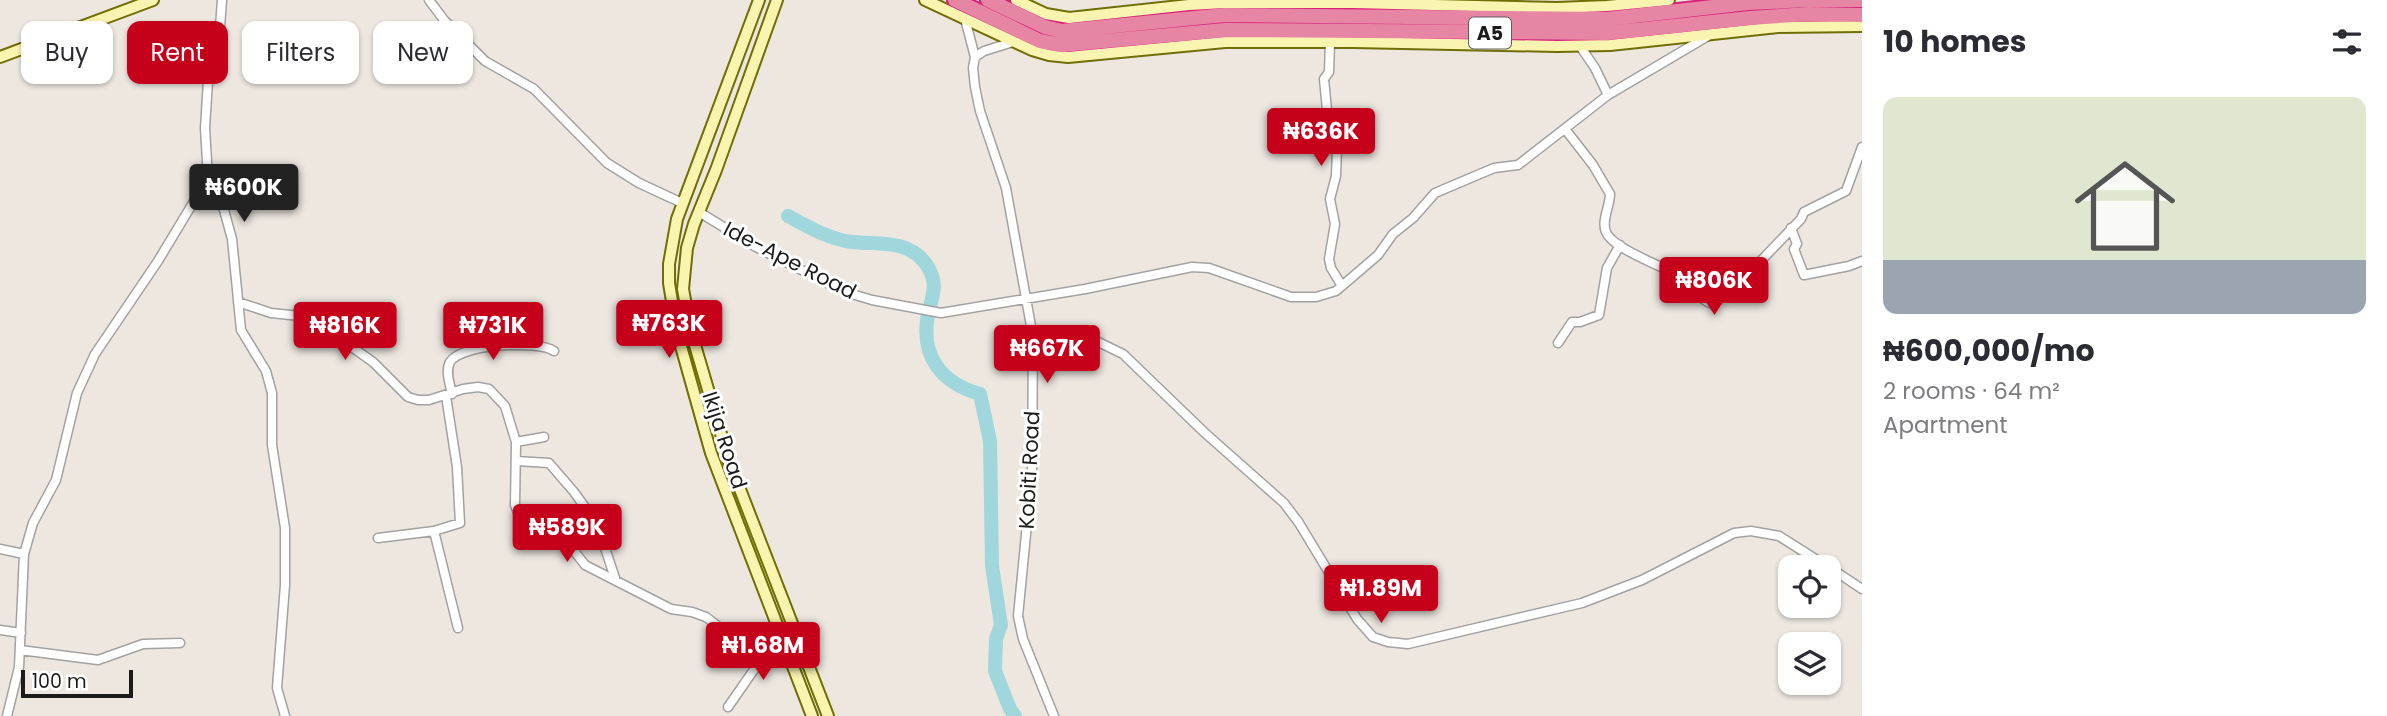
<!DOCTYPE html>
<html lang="en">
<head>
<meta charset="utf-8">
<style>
  :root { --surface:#fff; --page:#f2f2f3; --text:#2b2b33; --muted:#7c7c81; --line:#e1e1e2; --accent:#c6001b }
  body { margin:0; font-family:Poppins,sans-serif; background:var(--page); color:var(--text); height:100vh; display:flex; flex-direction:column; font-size:26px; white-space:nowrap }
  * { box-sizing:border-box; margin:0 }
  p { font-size:23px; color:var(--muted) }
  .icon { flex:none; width:38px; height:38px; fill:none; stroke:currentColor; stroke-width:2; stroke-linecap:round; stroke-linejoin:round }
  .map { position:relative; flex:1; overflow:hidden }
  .drawer { display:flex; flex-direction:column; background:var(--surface); width:525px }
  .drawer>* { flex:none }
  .guide { position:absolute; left:21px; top:21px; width:665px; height:63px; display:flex; gap:14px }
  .buttons { position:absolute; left:1778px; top:555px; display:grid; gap:14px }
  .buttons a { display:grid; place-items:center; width:63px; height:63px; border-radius:14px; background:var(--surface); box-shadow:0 2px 5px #0004; font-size:35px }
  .scale { position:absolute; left:21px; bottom:18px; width:112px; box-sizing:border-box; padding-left:7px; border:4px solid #1b1b1b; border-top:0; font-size:19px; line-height:24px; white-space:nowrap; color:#1b1b1b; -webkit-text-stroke:5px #fff; paint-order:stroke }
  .price { position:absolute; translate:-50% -60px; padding:0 16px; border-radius:7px; background:var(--accent); color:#fff; font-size:23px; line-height:46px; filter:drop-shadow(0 2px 4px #0008) }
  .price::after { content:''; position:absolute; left:50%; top:42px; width:21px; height:16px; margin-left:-10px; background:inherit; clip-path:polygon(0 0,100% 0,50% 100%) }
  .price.active { background:#222; color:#fff }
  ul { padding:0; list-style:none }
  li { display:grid; align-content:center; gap:14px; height:371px; padding:0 21px }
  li+li { border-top:2px solid var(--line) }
  li span { display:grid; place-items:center; height:217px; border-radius:14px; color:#555 }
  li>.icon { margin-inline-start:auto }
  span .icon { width:126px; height:126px; fill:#fffc; stroke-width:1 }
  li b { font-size:30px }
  h2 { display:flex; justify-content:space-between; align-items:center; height:84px; padding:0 21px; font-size:30px }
  .tag { padding:0 24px; border-radius:14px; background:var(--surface); box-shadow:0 2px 5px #0004; font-size:24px; line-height:63px }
  .tag.active { background:var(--accent); color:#fff }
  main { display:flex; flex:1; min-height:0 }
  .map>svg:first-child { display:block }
</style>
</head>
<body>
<main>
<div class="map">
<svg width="1862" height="716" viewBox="0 0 1862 716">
  <rect width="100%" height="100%" fill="#ede7e0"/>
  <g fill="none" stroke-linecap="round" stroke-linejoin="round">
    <path stroke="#9fd7dc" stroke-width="14" d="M788 216C808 227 829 239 852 242 879 245 908 239 926 264 939 283 933 294 928 314 920 356 941 383 980 394L990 441 992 566 1001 625 996 639 995 671 1010 709 1015 716"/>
    <g stroke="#a2a2a2" stroke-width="11">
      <path id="street" d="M222 0 220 27 208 81 205 128 208 178 224 210 232 239 241 330 266 371 272 393V445L285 528V585L277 688 285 716
        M429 0 444 20 485 61 534 89 607 163 639 183 682 203
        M965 19 975 57 973 68 975 87 980 111 1006 188 1033 337 1032 473 1018 616 1023 639 1054 716
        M1330 42 1329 72 1324 79 1327 110 1332 120 1337 147 1336 176 1330 199 1335 224 1329 259 1331 268 1342 286
        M1580 46 1595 68 1608 95
        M975 57 984 51 1013 42
        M1565 129 1593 165 1610 194C1610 206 1601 221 1606 232 1612 247 1652 262 1667 270 1680 277 1700 300 1710 303L1726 285 1753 269 1801 219 1804 212 1846 191 1862 147
        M699 212 756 247 845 292 872 300 941 313 1085 289 1192 267 1209 268 1291 297H1316L1336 291 1378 255 1393 234 1413 218 1435 193 1494 168 1518 165 1608 95 1708 36
        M1791 228 1797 244 1794 249 1804 275 1849 266 1862 261
        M238 302 271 313 300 316 318 323 373 362 408 397 418 400H429L463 389 478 387 489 389 505 406 516 442 515 505 522 522 536 542 565 539 585 565 671 609 692 612 706 617 728 634 783 642
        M1033 337 1090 338 1123 354 1205 433 1284 503 1299 523 1357 619 1373 637 1388 642 1408 644 1582 603 1642 580 1734 533 1751 531 1779 536 1828 567
        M1558 343 1572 322H1580L1599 315 1607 268 1620 245
        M452 394C450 384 445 371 450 362 460 344 538 340 554 351
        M516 442 544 437
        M516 461 549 463 574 492 597 524 616 581
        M434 531 458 628
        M378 538 434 531 460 523 457 467 446 396
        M0 549 24 554
        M1829 567 1862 589
        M0 630 21 633
        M20 650 98 660 143 644 180 643
        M728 707 774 641
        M7 716 19 667 24 554 33 523 56 480 77 393 95 354 158 261 208 178"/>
    </g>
    <g stroke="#716e03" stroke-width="14">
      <path id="secondary" d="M759 0 677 219 669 264V283L677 332 711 453 812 716
        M777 0 716 170 694 224 687 248 683 289 690 328 729 461 828 716
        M925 0 1032 50 1049 55 1068 57 1225 42H1353L1557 46 1610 45 1778 27 1862 26
        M1016 0 1046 14 1069 18 1189 5 1224 3H1353L1557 8 1607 6 1669 0
        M0 57 153 0"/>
    </g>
    <g stroke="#d82078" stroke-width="18">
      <path id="highway" d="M955 0 1040 41 1061 45 1225 30 1608 33 1750 18 1809 14 1862 15
        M988 0 1045 27 1062 31 1225 15 1607 19 1748 3 1808 0
        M1810 0H1862"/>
    </g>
    <use href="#street" stroke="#fff" stroke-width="8"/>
    <use href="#secondary" stroke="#faf4b1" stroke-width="10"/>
    <use href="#highway" stroke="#e785a4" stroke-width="14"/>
  </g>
  <g text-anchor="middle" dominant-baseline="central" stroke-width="6" stroke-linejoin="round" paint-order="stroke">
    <rect fill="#fff" stroke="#5f5f5f" stroke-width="2" x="1469" y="17.5" width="42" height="31" rx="5"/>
    <g font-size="19" font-weight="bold" fill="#1b1b1b">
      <text x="1490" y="33">A5</text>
    </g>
    <g font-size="21" fill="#1b1b1b" stroke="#fff">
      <text transform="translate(790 260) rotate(27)">Ide-Ape Road</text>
      <text transform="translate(725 440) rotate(72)">Ikija Road</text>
      <text transform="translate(1029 470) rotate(-87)">Kobiti Road</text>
    </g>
  </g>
</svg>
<div class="buttons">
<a><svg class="icon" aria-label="locate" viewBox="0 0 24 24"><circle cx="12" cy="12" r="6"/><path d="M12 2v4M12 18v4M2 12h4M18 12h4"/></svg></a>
<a><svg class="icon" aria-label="layers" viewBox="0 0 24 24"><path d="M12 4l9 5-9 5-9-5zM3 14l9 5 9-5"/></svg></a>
</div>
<div class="scale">100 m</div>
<b class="price" style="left:1321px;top:168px">₦636K</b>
<b class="price active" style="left:244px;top:224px">₦600K</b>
<b class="price" style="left:1714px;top:317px">₦806K</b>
<b class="price" style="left:669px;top:360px">₦763K</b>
<b class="price" style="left:345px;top:362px">₦816K</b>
<b class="price" style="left:493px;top:362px">₦731K</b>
<b class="price" style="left:1047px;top:385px">₦667K</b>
<b class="price" style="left:567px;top:564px">₦589K</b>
<b class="price" style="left:1381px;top:625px">₦1.89M</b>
<b class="price" style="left:763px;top:682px">₦1.68M</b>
<div class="guide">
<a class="tag">Buy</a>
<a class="tag active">Rent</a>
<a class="tag">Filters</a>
<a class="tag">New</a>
</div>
</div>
<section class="drawer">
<h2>10 homes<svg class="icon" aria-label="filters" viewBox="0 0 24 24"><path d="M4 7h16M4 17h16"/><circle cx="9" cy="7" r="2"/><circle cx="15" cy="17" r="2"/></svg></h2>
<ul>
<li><span style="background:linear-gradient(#dfe7d0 75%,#9aa5b1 0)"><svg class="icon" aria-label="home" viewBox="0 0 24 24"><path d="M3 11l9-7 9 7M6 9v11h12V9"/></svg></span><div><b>₦600,000/mo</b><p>2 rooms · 64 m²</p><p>Apartment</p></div></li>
</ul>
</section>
</main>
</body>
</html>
